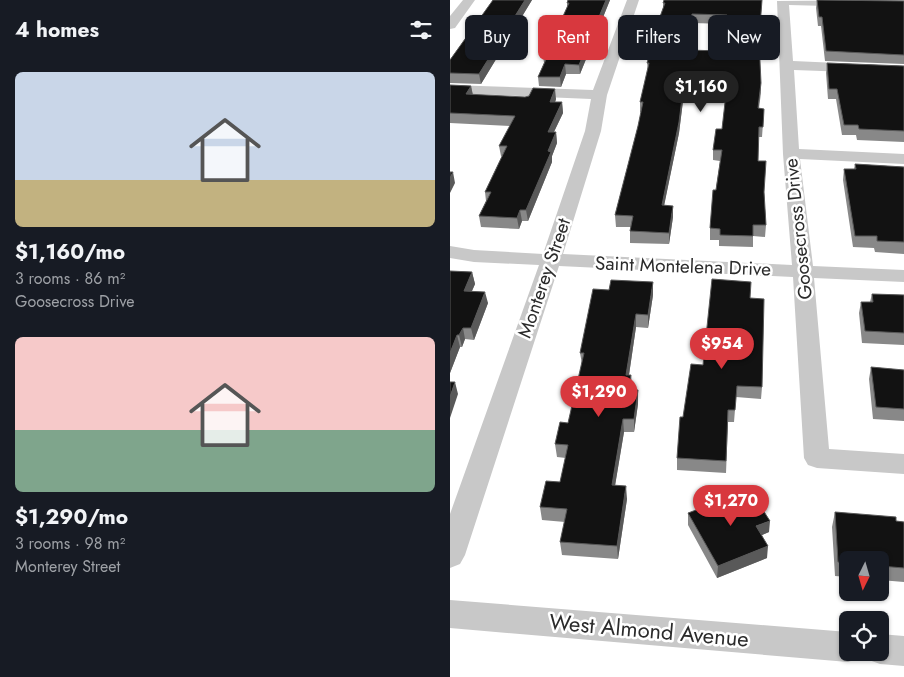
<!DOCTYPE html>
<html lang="en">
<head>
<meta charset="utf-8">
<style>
  :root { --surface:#171b24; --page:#20242c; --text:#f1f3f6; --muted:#9ea1a6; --accent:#d8383e }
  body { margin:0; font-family:Jost,sans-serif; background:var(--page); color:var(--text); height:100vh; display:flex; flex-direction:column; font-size:19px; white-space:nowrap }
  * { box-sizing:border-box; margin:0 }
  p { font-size:16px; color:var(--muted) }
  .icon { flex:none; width:28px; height:28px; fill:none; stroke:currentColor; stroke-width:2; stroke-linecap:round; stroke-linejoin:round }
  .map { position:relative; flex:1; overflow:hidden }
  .details { display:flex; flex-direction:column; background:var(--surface); width:450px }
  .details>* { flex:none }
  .top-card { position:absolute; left:15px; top:15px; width:364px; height:45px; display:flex; gap:10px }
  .needle { width:32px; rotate:185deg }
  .buttons { position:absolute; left:389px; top:551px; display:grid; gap:10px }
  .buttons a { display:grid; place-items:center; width:50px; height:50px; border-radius:8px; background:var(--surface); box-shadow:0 1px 4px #0004; font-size:25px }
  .price { position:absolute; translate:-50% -42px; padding:0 11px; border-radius:18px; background:var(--accent); color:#fff; font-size:16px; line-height:32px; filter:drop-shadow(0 1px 2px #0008) }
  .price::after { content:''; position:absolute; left:50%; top:30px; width:15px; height:11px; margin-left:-8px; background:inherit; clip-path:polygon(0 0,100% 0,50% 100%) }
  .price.on { background:#222; color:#fff }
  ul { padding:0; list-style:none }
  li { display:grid; align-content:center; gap:10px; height:265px; padding:0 15px }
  li span { display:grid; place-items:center; height:155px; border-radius:8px; color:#555 }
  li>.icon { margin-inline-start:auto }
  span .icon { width:90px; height:90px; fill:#fffc; stroke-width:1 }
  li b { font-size:21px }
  h2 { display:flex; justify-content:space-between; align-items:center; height:60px; padding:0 15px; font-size:21px }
  .tag { padding:0 18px; border-radius:8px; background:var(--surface); box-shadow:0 1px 4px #0004; font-size:18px; line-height:45px }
  .tag.on { background:var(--accent); color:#fff }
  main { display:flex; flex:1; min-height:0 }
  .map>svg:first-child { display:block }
</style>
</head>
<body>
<main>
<section class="details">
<h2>4 homes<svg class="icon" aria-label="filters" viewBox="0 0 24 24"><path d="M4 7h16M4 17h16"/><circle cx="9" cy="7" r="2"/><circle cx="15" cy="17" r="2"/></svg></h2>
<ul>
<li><span style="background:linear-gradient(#c9d6e8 70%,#c2b280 0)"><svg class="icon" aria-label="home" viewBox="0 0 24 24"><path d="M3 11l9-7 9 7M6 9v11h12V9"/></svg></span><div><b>$1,160/mo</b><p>3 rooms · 86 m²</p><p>Goosecross Drive</p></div></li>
<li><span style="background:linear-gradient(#f6c9c9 60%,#7fa58c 0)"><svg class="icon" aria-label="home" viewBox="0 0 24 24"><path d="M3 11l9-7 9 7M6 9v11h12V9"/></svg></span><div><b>$1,290/mo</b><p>3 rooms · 98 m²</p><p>Monterey Street</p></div></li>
</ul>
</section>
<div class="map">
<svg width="454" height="677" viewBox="0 0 454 677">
  <rect width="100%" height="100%" fill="#fff"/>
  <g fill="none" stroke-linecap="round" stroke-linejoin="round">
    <path fill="#c8c8c8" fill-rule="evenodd" d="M13 0H25L5 28 0 29V16Z
      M177 0H189L157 95 151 131 113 254 342 265 333 154 327 1 454 0V8L339 5 343 61 454 66V74L344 70 349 149 454 154V164L350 159 363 266 454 270V282L364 278 379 449 454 454V474L367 468 358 465 354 458 343 277 109 266 15 555 10 564 0 568V514L89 265 24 262 0 258V246L24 250 93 254 135 131 141 99 0 93V85L143 90Z
      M0 600 398 632V652H412L409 658 398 662 0 628Z
      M430 634 454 636V666L430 664 419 660 416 652H430Z"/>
  </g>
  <path fill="#888" fill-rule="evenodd" d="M43 0H82L31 84 0 83V60Z
    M118 0H160L130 74H116L111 87 89 86 88 77 94 63 93 55 105 34 117 8V3Z
    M312 0 309 40 311 93 309 108 314 109 312 137H308V161L314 192 316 225 315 237 303 236V247L269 246V240H260V228L270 161 263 160V150L272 129 276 94 234 93 229 133 214 205 223 217 219 244 180 243V231L181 227H166L165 215 188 126 191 112H190V102L198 70 197 63 203 44 202 39 213 8V3ZM242 23 277 24 275 51 237 50Z
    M367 0 454 1V64L375 61 371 26H368L366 8Z
    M377 63 454 66V142L407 140 406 135H392L386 99H378L376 73Z
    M0 85 21 86 23 95 106 99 105 102H112L113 113 104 132H106L107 143 102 156V162L78 221H72L69 229 31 227 29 216 36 201 35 192 52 156H51L49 146 60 126 0 123Z
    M405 164 454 167V254L425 252 424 248 403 247 393 180 394 169H404Z
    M0 271 22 272 25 284 22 291 38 303 24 340 15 339 12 347H10L0 373Z
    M422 294 454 295V345L412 343 409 313 411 302H420Z
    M203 295 198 328 186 327 179 375 181 390 188 404 184 432H174L165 485 177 499 168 559 112 555 110 542 115 522 92 520 90 507 110 482 116 458 107 457 105 444 118 423 132 364 130 353Z
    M300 298 312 387 311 399 286 397 284 422H278L276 473 227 470V458L233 417 253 365Z
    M421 367 454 370V421L423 419 419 379Z
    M385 512 454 522V582L430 580V560H398V577L385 576 382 527Z
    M238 513 319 532 312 535 317 558 267 578 238 525Z"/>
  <path fill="#595959" d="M75 0H82L31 84 29 74Z
    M156 0H160L130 74 129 65Z
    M242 14V23L235 59V50Z
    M115 64 116 74 111 87 110 77Z
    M234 83V93L229 133 212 216V205Z
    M21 86 23 96 16 94Z
    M105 89 106 99 102 112 100 102Z
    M112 102 113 113 99 142 98 132Z
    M106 132 107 143 102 156V162L78 221 76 210 98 151Z
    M3 172 5 183 0 193V178Z
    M223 206V217L219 244V233Z
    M70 210 72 221 69 229 67 218Z
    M22 272 25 284 17 302 14 291Z
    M203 282V295L198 328V315Z
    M35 292 38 303 24 340 21 328Z
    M186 314V327L177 388 176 375Z
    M13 328 15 339 12 347 9 335Z
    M7 335 10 347 0 373V353Z
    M181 375 182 388 180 403 179 390Z
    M5 382 8 394 0 418V397Z
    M188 390V404L184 432V419Z
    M173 419 174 432 163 498 162 485Z
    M176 486 177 499 168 559 167 546Z
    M320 521 319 532 305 538 306 526Z
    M318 546 317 558 267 578 268 566Z"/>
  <path fill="#121212" stroke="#595959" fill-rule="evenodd" d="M43 0H75L29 74 0 73V60Z
    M118 0H156L129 65 115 64 110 77H88L98 55H93L105 34 119 3H117Z
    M214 0H312L309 40 311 83 308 108 314 109 313 127H309L308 161H316L314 192 316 225H303V236L270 235V229L260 228 263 190H266L272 150H263L266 129H272L277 85 234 83 229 122 212 205 223 206 219 233 180 231 183 216 165 215 188 126 193 102H190L199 63H197L204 39H202L215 3H213ZM242 14 277 15 275 51 235 50Z
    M367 0 454 1V55L376 51 372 17H369Z
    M377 63 454 66V131L409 129 408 125H394L387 89H379Z
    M0 85 21 86 16 94 75 97 79 96 83 88 105 89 100 102H112L98 132H106L98 151 101 152 76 210H70L67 218 29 216 41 192H35L57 146H49L65 116 0 113Z
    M405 164 454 167V242L427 241V236H405L394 169H406Z
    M0 172H3L0 178Z
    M0 271 22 272 14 291 35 292 21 328H13L9 335H7L0 353Z
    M262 279 301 282 300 298 314 299 312 387 287 386 285 410H278L276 461 227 458 230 417H233L241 364 253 365Z
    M161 280 203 282 198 315 186 314 176 375H181L179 390H188L184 419H173L162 485 176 486 167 546 110 542 117 509 90 507 96 481 110 482 118 445 105 444 110 422 118 423 134 353H130L143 289 159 290Z
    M422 294 454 295V333L415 331 411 302H423Z
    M421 367 454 370V409L426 407Z
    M0 382H5L0 397Z
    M300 490 320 521 306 526 318 546 268 566 238 513Z
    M385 512 446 517V521L454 522V568L430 566V560H398V563L388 562Z"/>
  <g text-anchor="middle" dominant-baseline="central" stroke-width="5" stroke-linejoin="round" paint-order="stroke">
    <g font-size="19" fill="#2b2b2b" stroke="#fff">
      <text transform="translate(348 229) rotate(-96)">Goosecross Drive</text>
      <text transform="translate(233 266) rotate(2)">Saint Montelena Drive</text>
      <text transform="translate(94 278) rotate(-71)">Monterey Street</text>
    </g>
    <g font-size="22" fill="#2b2b2b" stroke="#fff">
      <text transform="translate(199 630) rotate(5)">West Almond Avenue</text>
    </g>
  </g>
</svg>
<div class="buttons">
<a><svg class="needle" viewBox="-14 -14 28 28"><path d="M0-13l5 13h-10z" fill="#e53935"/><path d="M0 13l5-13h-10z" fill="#9ea1a6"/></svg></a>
<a><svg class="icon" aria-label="locate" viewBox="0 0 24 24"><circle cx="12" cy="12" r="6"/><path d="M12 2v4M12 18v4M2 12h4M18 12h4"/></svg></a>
</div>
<b class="price on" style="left:251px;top:113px">$1,160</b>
<b class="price" style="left:272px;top:370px">$954</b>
<b class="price" style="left:149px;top:418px">$1,290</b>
<b class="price" style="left:281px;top:527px">$1,270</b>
<div class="top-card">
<a class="tag">Buy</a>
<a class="tag on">Rent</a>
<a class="tag">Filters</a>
<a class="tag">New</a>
</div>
</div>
</main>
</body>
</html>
